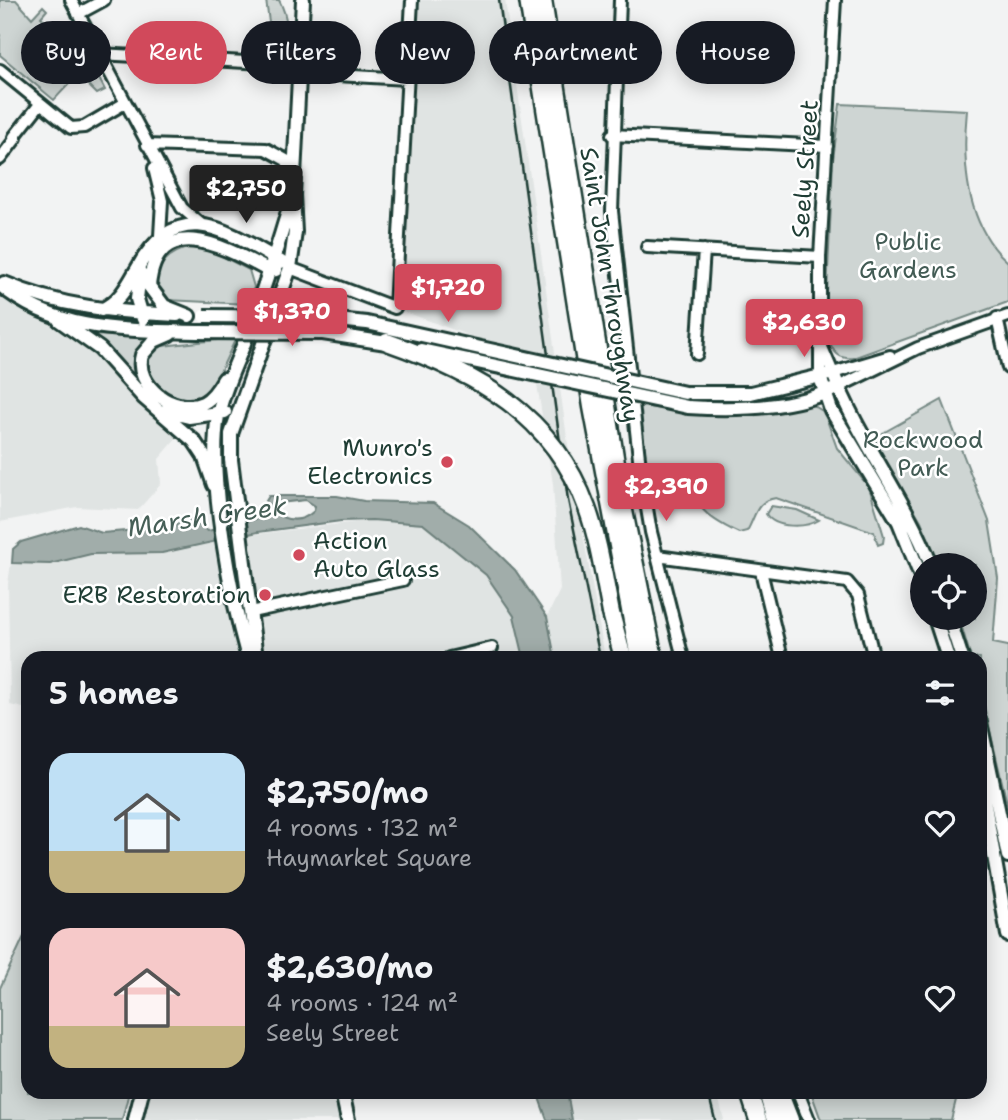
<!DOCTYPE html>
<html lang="en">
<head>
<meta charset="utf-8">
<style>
  :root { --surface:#171b24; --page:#242831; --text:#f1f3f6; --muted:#9ea1a6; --accent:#d1495b }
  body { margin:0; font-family:"Shantell Sans",sans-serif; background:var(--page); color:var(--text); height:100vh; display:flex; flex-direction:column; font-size:26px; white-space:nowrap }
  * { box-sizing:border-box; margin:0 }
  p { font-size:23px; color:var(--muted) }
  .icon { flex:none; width:38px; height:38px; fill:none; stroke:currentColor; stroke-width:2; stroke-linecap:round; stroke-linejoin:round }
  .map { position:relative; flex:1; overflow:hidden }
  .side { position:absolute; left:21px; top:651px; width:966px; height:448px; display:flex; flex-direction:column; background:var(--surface); border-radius:21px; box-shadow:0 4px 18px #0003 }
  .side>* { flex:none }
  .hud { position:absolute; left:21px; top:21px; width:966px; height:63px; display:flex; gap:14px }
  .controls { position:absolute; left:910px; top:553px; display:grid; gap:14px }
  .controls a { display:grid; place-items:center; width:77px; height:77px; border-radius:50%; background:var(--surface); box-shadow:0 4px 18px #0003; font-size:35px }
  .price { position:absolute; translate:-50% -60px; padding:0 16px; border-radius:7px; background:var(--accent); color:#fff; font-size:23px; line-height:46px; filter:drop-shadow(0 2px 4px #0008) }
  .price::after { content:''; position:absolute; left:50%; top:42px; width:21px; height:16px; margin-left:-10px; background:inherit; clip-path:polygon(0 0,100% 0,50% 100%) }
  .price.selected { background:#222; color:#fff }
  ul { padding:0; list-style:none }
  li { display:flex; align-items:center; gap:21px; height:175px; padding:0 28px }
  li span { display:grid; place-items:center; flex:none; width:196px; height:140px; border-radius:21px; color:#555 }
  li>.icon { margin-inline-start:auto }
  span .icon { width:84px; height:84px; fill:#fffc; stroke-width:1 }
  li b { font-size:30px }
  h2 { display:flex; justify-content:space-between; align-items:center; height:84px; padding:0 28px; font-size:30px }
  .pill { padding:0 24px; border-radius:32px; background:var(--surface); box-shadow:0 4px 18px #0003; font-size:24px; line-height:63px }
  .pill.selected { background:var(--accent); color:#fff }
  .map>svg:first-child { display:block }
</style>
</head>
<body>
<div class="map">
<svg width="1008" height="1120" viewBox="0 0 1008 1120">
  <rect width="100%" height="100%" fill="#f2f3f3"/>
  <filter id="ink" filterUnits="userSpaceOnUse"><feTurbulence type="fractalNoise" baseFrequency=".0143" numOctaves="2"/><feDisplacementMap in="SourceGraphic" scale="14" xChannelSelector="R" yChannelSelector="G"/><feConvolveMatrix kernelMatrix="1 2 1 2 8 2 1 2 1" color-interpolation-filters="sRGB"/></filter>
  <g filter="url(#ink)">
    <path fill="#e0e4e3" d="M412 0H505L571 466 605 658H555L547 617 560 590 553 484 532 353 470 336 400 310 419 13 411 9Z
      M0 285 59 320 183 431 159 459 161 484 138 510 77 507 0 522Z
      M372 520 423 524 486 575 514 616 524 658H256L240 536Z
      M224 540 238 624V658H28V709L10 705 8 584 11 563 50 564 91 554 204 545Z
      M142 1092H342L348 1120H135Z
      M567 1092H717L724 1120H572Z"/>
    <path fill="#ced5d3" stroke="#768984" stroke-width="2" d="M0 0H16L32 18 43 6 47 10 41 17 60 34 57 37 64 43 54 47 53 51 58 55 53 63H58L70 78 87 55 105 90 97 94 88 85 91 82 86 77 88 74 83 69 54 100 0 55Z
      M266 0H279C289 19 289 32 278 51L268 49 260 37 269 22Z
      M840 104 967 110C962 162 965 225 1008 262V302L853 358C829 361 827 334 826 316L833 160Z
      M190 247 210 250 249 270 254 287 248 304 167 300 156 286C158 263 168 253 190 247Z
      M91 335 148 337C135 351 129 365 140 384L138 386Z
      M236 338 214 385 197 398C174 402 145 384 147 359L162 346Z
      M942 400 989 521 998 578 993 643 1008 646V808L980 688V658H971L959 618H975V565H939L921 521 872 439Z
      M811 404 824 412 837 448 869 487 884 536 883 543 878 545 874 532 776 498C755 501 756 516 747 531L739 533C702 516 692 505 690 465L647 467 639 406 710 415Z
      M771 506 797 510 819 520C806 528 775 529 766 514Z
      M28 928V1092H129L122 1120H0V988Z
      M811 1092H958L951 1120H821Z"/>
    <path fill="#a1adaa" stroke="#6d807b" stroke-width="2" fill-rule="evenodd" d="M269 496H337L364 501 433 503 469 525 515 570 547 617 555 658H524L514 616 486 575 423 524 372 520 341 521 258 532 162 553 91 554 50 564 12 563 13 549 21 542 79 525 102 533 173 527 187 517 208 531 255 519ZM306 500 315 506 314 511C300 524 284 521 269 509L271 504Z
      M537 1092H567L572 1120H547Z"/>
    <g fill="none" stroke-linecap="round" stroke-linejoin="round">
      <g stroke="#1f3d34" stroke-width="16">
        <path id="minor" d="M71 0 182 208 202 225
          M620 0 612 211 640 467 651 532 683 658
          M78 14 104 0
          M99 54 300 65
          M0 70 71 128 84 127 125 103
          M300 73 407 79
          M612 135 827 146
          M14 137 40 104
          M147 145 266 149 286 160 294 174
          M0 159 16 138
          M154 168 162 201 160 236
          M647 247 820 257
          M290 268 395 308 412 0
          M997 318 1008 368
          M821 345 833 373 890 356
          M697 354 704 250
          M820 377V257L835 0
          M838 387 918 348 1008 316
          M657 556 847 582 858 595 874 658
          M761 571 782 658
          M251 612 403 580
          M449 658 492 648
          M798 1092 809 1120"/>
      </g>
      <g stroke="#1f3d34" stroke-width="18">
        <path id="major" d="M140 272 137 299 143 319
          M4 283C60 307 116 312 177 315
          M0 285C57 333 127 330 198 332
          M101 310C119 302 127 287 136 271 176 196 223 228 281 262
          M189 316 164 306 149 286C157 206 231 251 270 271L276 270
          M59 320 100 349 144 398 194 441 204 456 214 485
          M170 334 154 341 142 355C133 385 174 416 203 403 213 398 219 388 224 379
          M820 377 831 410 899 522 922 579
          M685 393H751L833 373C859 441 905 497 931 565
          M688 407C733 410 789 409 832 390
          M164 411 189 417 225 412
          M935 618 948 658
          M949 618 962 658
          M248 658C231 597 207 478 218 416 222 393 234 369 243 346 260 300 276 253 290 205
          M256 658 231 460V434L290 268 295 232 293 195 303 0
          M980 722 1008 856
          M980 777 1008 935
          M342 1092 348 1120
          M135 1120 142 1092"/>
      </g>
      <g stroke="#1f3d34" stroke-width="21">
        <path id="highway" d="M528 0 592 407 639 658
          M543 0 622 501 654 658
          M611 613 623 658
          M749 1092 758 1120
          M767 1092 775 1120
          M779 1092 790 1120"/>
      </g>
      <use href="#minor" stroke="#fff" stroke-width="10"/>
      <use href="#major" stroke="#fff" stroke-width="12"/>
      <use href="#highway" stroke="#fff" stroke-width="16"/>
      <path stroke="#1f3d34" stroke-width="2.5" d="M499 0 568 500 600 658
        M708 1092 715 1120"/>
      <g stroke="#1f3d34" stroke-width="18" stroke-linecap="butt">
        <path id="major-bridge" d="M204 316 308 317 367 323 685 393
          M198 332 323 333 393 344
          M421 350 688 407"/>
      </g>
      <g stroke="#1f3d34" stroke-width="21" stroke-linecap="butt">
        <path id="highway-bridge" d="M387 342C476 373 553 414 587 508 599 541 604 578 611 613"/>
      </g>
      <use href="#major-bridge" stroke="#fff" stroke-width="12"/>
      <use href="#highway-bridge" stroke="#fff" stroke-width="16"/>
    </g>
  </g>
  <g fill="#d1495b" stroke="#fff" stroke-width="2.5">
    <circle cx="447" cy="462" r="7"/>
    <circle cx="299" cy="555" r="7"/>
    <circle cx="265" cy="595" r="7"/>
  </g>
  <g text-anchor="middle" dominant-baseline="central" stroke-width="5" stroke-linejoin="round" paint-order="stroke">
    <g font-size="24" fill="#1f3d34" stroke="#fff">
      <text transform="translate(805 169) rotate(-86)">Seely Street</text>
      <text transform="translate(610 285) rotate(81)">Saint John Throughway</text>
    </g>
    <g font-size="24" fill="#425b54" stroke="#fff">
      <text x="908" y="242">Public<tspan x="908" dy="28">Gardens</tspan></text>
      <text x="923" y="440">Rockwood<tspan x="923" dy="28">Park</tspan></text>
    </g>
    <g font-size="24" fill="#1f3d34" stroke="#fff" text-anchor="end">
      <text x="433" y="448">Munro's<tspan x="433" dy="28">Electronics</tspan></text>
      <text x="313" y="541" text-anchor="start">Action<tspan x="313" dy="28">Auto Glass</tspan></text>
      <text x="251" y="595">ERB Restoration</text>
    </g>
    <g font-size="26" font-style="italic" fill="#465f57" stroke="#fff">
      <text transform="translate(207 516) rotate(-8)">Marsh Creek</text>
    </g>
  </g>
</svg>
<div class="controls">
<a><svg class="icon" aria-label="locate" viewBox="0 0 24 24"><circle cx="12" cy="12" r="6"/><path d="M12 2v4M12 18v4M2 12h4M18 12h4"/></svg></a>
</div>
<b class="price selected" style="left:246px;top:225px">$2,750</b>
<b class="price" style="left:448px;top:324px">$1,720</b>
<b class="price" style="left:292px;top:348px">$1,370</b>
<b class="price" style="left:804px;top:359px">$2,630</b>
<b class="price" style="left:666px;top:523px">$2,390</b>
<div class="hud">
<a class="pill">Buy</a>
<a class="pill selected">Rent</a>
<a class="pill">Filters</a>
<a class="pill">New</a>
<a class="pill">Apartment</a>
<a class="pill">House</a>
</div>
<section class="side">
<h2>5 homes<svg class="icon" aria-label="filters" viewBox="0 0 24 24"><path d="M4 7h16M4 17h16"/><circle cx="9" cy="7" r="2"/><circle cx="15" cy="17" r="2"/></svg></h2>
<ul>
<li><span style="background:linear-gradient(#bfe0f5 70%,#c2b280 0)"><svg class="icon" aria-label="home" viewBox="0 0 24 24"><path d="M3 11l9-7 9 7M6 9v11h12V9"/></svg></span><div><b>$2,750/mo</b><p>4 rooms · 132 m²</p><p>Haymarket Square</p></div><svg class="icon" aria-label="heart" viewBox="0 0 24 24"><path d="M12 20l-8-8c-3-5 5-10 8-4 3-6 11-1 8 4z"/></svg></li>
<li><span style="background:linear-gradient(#f6c9c9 70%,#c2b280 0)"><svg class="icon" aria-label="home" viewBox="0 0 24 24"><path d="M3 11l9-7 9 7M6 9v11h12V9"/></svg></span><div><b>$2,630/mo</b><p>4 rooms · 124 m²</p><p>Seely Street</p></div><svg class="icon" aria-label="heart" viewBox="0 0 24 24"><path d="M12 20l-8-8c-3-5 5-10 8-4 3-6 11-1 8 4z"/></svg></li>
</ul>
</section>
</div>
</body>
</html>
